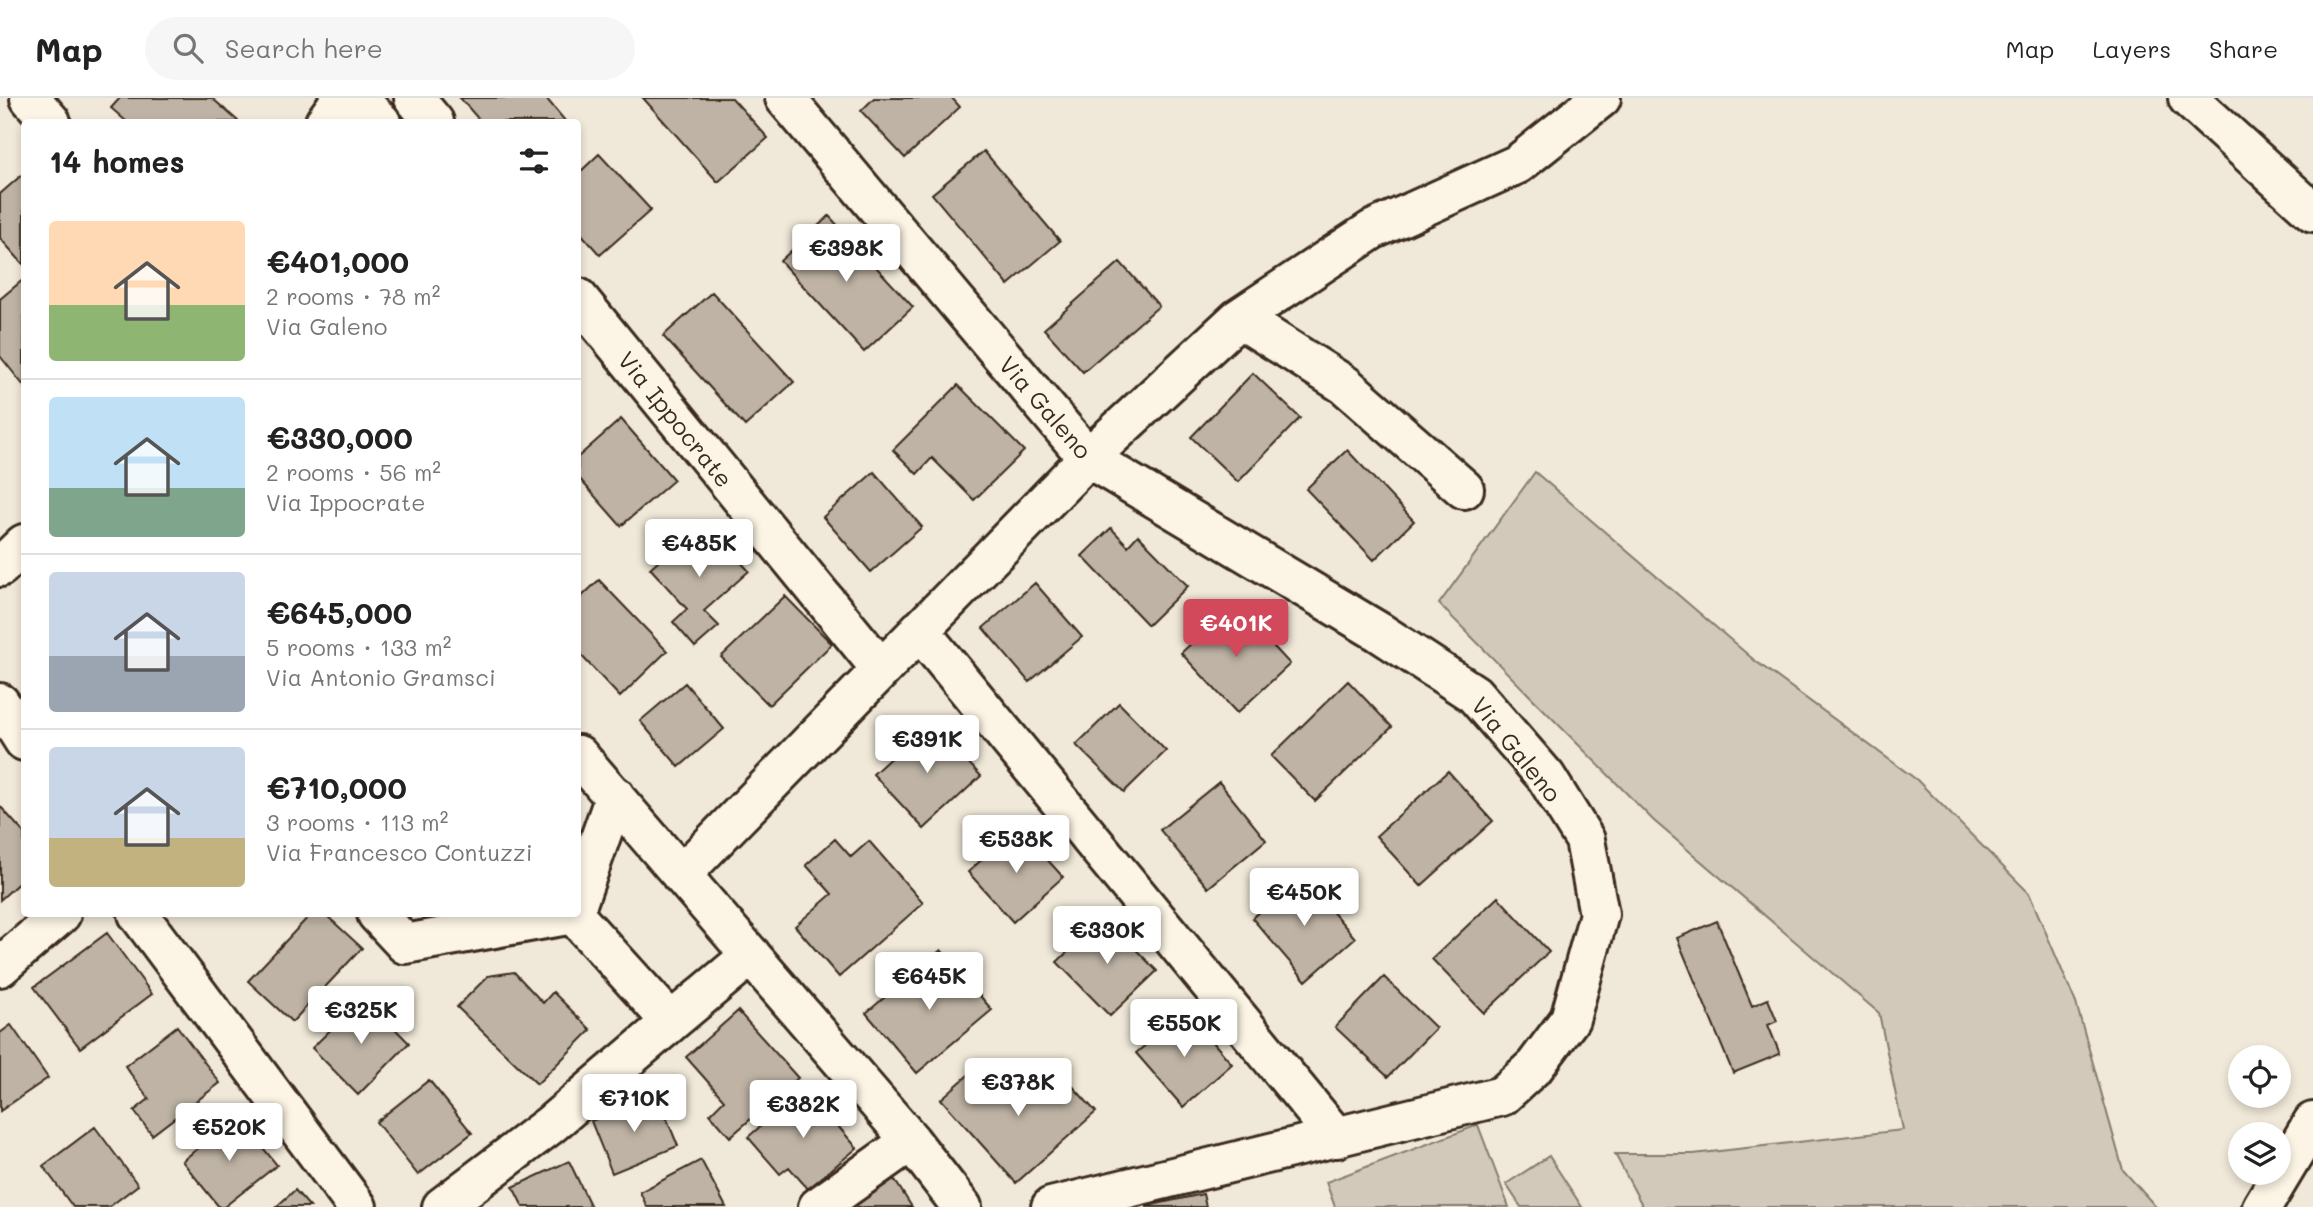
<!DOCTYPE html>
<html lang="en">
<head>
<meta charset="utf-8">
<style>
  :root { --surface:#fff; --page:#f6f6f6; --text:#222; --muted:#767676; --line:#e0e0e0; --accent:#d1495b }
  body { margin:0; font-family:Mali,sans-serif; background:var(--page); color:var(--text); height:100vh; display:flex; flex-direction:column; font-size:26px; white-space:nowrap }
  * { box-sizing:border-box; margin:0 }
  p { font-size:23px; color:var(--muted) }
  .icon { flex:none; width:38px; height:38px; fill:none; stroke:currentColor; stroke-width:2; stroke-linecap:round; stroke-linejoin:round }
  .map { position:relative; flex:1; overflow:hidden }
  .sheet { position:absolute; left:21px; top:21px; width:560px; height:798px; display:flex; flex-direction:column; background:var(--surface); border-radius:7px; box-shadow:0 4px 10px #0003 }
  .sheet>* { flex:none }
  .tools { position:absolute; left:2228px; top:947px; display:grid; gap:14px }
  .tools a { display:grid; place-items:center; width:63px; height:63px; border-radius:50%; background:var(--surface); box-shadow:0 4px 10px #0003; font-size:35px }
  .price { position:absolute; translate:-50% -60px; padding:0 16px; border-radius:7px; background:#fff; color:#222; font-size:23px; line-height:46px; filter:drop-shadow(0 2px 4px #0008) }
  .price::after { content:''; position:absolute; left:50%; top:42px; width:21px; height:16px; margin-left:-10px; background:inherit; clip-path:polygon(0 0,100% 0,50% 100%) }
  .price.on { background:var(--accent); color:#fff }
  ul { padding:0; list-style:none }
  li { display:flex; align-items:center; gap:21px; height:175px; padding:0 28px }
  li+li { border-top:2px solid var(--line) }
  li span { display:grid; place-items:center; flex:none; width:196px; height:140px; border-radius:7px; color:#555 }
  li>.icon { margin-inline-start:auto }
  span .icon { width:84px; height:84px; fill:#fffc; stroke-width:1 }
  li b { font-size:30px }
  h2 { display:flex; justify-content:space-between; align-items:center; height:84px; padding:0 28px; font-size:30px }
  header { display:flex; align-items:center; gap:42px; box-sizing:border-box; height:98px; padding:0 35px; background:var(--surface); border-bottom:2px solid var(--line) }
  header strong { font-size:33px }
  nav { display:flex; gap:38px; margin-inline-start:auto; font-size:24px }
  .search { width:490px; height:63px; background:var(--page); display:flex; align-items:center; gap:18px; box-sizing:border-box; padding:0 24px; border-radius:38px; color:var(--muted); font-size:26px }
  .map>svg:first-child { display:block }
</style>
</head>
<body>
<header>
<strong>Map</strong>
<div class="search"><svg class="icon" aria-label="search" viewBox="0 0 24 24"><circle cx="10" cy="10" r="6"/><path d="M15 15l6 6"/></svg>Search here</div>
<nav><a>Map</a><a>Layers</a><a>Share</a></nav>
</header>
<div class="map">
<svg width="2313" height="1109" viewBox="0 0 2313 1109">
  <rect width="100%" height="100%" fill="#f0e9d9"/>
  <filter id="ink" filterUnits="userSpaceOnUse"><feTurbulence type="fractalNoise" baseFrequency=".0143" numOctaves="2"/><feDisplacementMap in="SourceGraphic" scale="14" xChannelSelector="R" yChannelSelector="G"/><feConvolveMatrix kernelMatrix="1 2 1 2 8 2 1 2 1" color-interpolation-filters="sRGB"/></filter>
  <g filter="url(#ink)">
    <path fill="#d2c9ba" stroke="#867a6c" stroke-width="2" d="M1535 374 1754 562 1917 682 2029 795 2076 905 2123 1072 2156 1109H1643L1615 1056H1693L1903 1032 1879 915 1654 723 1439 506Z
      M1478 1027 1509 1109H1335L1326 1084Z
      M1549 1058 1582 1109H1521L1506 1086Z"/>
    <path fill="#beb3a4" stroke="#3b2a1e" stroke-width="2" d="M120 0H212L239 24H127L111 10Z
      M460 0H546L566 24H481Z
      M643 0H732L768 40 718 84Z
      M874 0H952L960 9 905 60 861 13Z
      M984 53 1060 143 1008 187 932 96Z
      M599 56 651 112 600 157 578 132V76Z
      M24 75V165L23 166 0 140V96Z
      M829 118 913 209 864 254 780 163Z
      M1120 164 1159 208 1083 274 1044 231Z
      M24 181V288L0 258V201Z
      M712 194 794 284 745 328 663 238Z
      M1253 275 1300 320 1238 384 1191 339Z
      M958 287 1024 353 974 402 932 360 917 376 893 352Z
      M621 321 674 382 621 428 578 379V359Z
      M1347 352 1414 423 1374 462 1306 391Z
      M874 374 922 429 871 474 823 419Z
      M703 423 749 473 704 513 719 528 695 549 673 524 687 511 650 470Z
      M1111 430 1128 448 1138 437 1188 488 1148 527 1082 458Z
      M599 482 667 553 620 599 578 554V502Z
      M1035 485 1082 539 1029 584 983 530Z
      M785 498 832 546 769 607 721 559Z
      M1234 506 1290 566 1237 615 1181 555Z
      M1348 583 1392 629 1315 703 1271 658Z
      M685 585 724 631 679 669 640 623Z
      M1119 605 1166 653 1124 694 1076 647Z
      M930 624 981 678 924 731 873 676Z
      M1448 673 1493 723 1421 788 1376 738Z
      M1219 684 1266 742 1208 790 1160 732Z
      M0 708 24 735V780L0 802Z
      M1018 729 1063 779 1013 824 968 774Z
      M835 741 851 759 869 743 923 805 839 879 795 828 832 796 806 767Z
      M1301 777 1355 840 1306 883 1252 820Z
      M1498 799 1549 854 1484 915 1432 861Z
      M311 816H325L362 850 292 924 248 883Z
      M1104 819 1157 873 1110 918 1057 864Z
      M1717 823 1752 908 1768 901 1777 923 1768 927 1780 956 1733 975 1677 840Z
      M107 835 152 896 80 950 34 889Z
      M941 852 992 912 917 975 866 915Z
      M514 874 543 905 553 894 591 932 537 986 457 909 488 878Z
      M1384 879 1436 930 1388 979 1335 929Z
      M364 899 409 945 358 997 312 950Z
      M738 913 798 980 730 1039 710 1016 724 1002 686 959Z
      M1186 913 1232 966 1183 1009 1136 955Z
      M11 927 48 980 0 1013V935Z
      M177 928 220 985 152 1037 134 1013 149 1001 125 968Z
      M983 964 1020 1005 1058 972 1096 1014 1016 1085 941 1001Z
      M429 982 472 1035 418 1077 376 1024Z
      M805 990 857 1050 808 1091 789 1069 780 1076 748 1039Z
      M657 997 678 1048 612 1075 591 1023Z
      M238 1019 277 1067 224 1109H219L182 1063Z
      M95 1029 138 1087 109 1109H73L43 1068Z
      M701 1062 726 1109H647L640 1094Z
      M569 1063 591 1109H523L513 1089Z
      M894 1081 912 1109H853Z
      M295 1092 310 1109H276Z
      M1203 1096 1206 1109H1147V1108Z"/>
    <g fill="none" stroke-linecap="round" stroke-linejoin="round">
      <g stroke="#3b2a1e" stroke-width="44">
        <path id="minor" d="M30 0 51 24
          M357 0 381 24
          M414 0 434 24
          M785 0 1088 360 1379 534 1474 596 1546 679 1585 742 1599 816 1570 921 1535 968 1502 998 1051 1109
          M2188 0 2313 114
          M325 24 342 0
          M578 200 881 571
          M1239 220 1345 287 1464 391
          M0 469 24 446
          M919 532 1337 1040
          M0 605 24 643
          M578 657 911 1043 962 1109
          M681 777 1088 360 1239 220 1372 132 1518 66 1601 0
          M578 803 615 698
          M138 816 357 1109
          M377 816 405 846 573 816
          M573 816 671 924 751 857
          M0 869 61 816
          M442 1109 550 1027 671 924
          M818 1109 911 1043
          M2262 1109 2313 1024"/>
      </g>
      <use href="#minor" stroke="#fcf5e5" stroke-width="38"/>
    </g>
  </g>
  <g text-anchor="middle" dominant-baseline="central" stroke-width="7" stroke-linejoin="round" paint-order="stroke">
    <g font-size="24" fill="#3b2a1e" stroke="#fcf5e5">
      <text transform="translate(1046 309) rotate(49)">Via Galeno</text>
      <text transform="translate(676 321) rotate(51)">Via Ippocrate</text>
      <text transform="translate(1517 651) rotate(51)">Via Galeno</text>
    </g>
  </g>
</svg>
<div class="tools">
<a><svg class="icon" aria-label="locate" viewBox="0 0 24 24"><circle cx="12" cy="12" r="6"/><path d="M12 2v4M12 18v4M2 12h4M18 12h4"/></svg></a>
<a><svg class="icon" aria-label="layers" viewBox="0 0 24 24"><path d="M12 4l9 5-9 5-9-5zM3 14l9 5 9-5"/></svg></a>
</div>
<b class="price" style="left:846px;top:186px">€398K</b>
<b class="price" style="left:699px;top:481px">€485K</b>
<b class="price on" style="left:1236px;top:561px">€401K</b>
<b class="price" style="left:927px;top:677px">€391K</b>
<b class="price" style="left:1016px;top:777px">€538K</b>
<b class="price" style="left:1304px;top:830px">€450K</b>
<b class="price" style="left:1107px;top:868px">€330K</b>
<b class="price" style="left:929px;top:914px">€645K</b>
<b class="price" style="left:361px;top:948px">€325K</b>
<b class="price" style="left:1184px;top:961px">€550K</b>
<b class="price" style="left:1018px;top:1020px">€378K</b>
<b class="price" style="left:634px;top:1036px">€710K</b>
<b class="price" style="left:803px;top:1042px">€382K</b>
<b class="price" style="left:229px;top:1065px">€520K</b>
<section class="sheet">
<h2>14 homes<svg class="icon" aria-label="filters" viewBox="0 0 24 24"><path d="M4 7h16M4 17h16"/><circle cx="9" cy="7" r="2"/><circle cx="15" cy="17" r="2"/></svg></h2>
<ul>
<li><span style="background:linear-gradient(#ffd9b3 60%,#8fb573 0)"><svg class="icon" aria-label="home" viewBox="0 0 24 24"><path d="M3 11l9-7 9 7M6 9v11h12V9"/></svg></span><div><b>€401,000</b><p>2 rooms · 78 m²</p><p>Via Galeno</p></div></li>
<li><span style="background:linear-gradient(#bfe0f5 65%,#7fa58c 0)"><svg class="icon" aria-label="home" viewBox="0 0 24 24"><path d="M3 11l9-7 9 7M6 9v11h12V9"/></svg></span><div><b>€330,000</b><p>2 rooms · 56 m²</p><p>Via Ippocrate</p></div></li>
<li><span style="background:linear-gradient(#c9d6e8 60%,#9aa5b1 0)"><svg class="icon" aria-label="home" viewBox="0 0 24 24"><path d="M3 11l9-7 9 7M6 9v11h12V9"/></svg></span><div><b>€645,000</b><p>5 rooms · 133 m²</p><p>Via Antonio Gramsci</p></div></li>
<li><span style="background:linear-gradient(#c9d6e8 65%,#c2b280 0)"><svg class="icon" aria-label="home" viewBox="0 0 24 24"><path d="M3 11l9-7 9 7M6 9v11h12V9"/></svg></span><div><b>€710,000</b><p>3 rooms · 113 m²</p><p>Via Francesco Contuzzi</p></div></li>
</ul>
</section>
</div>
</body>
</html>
